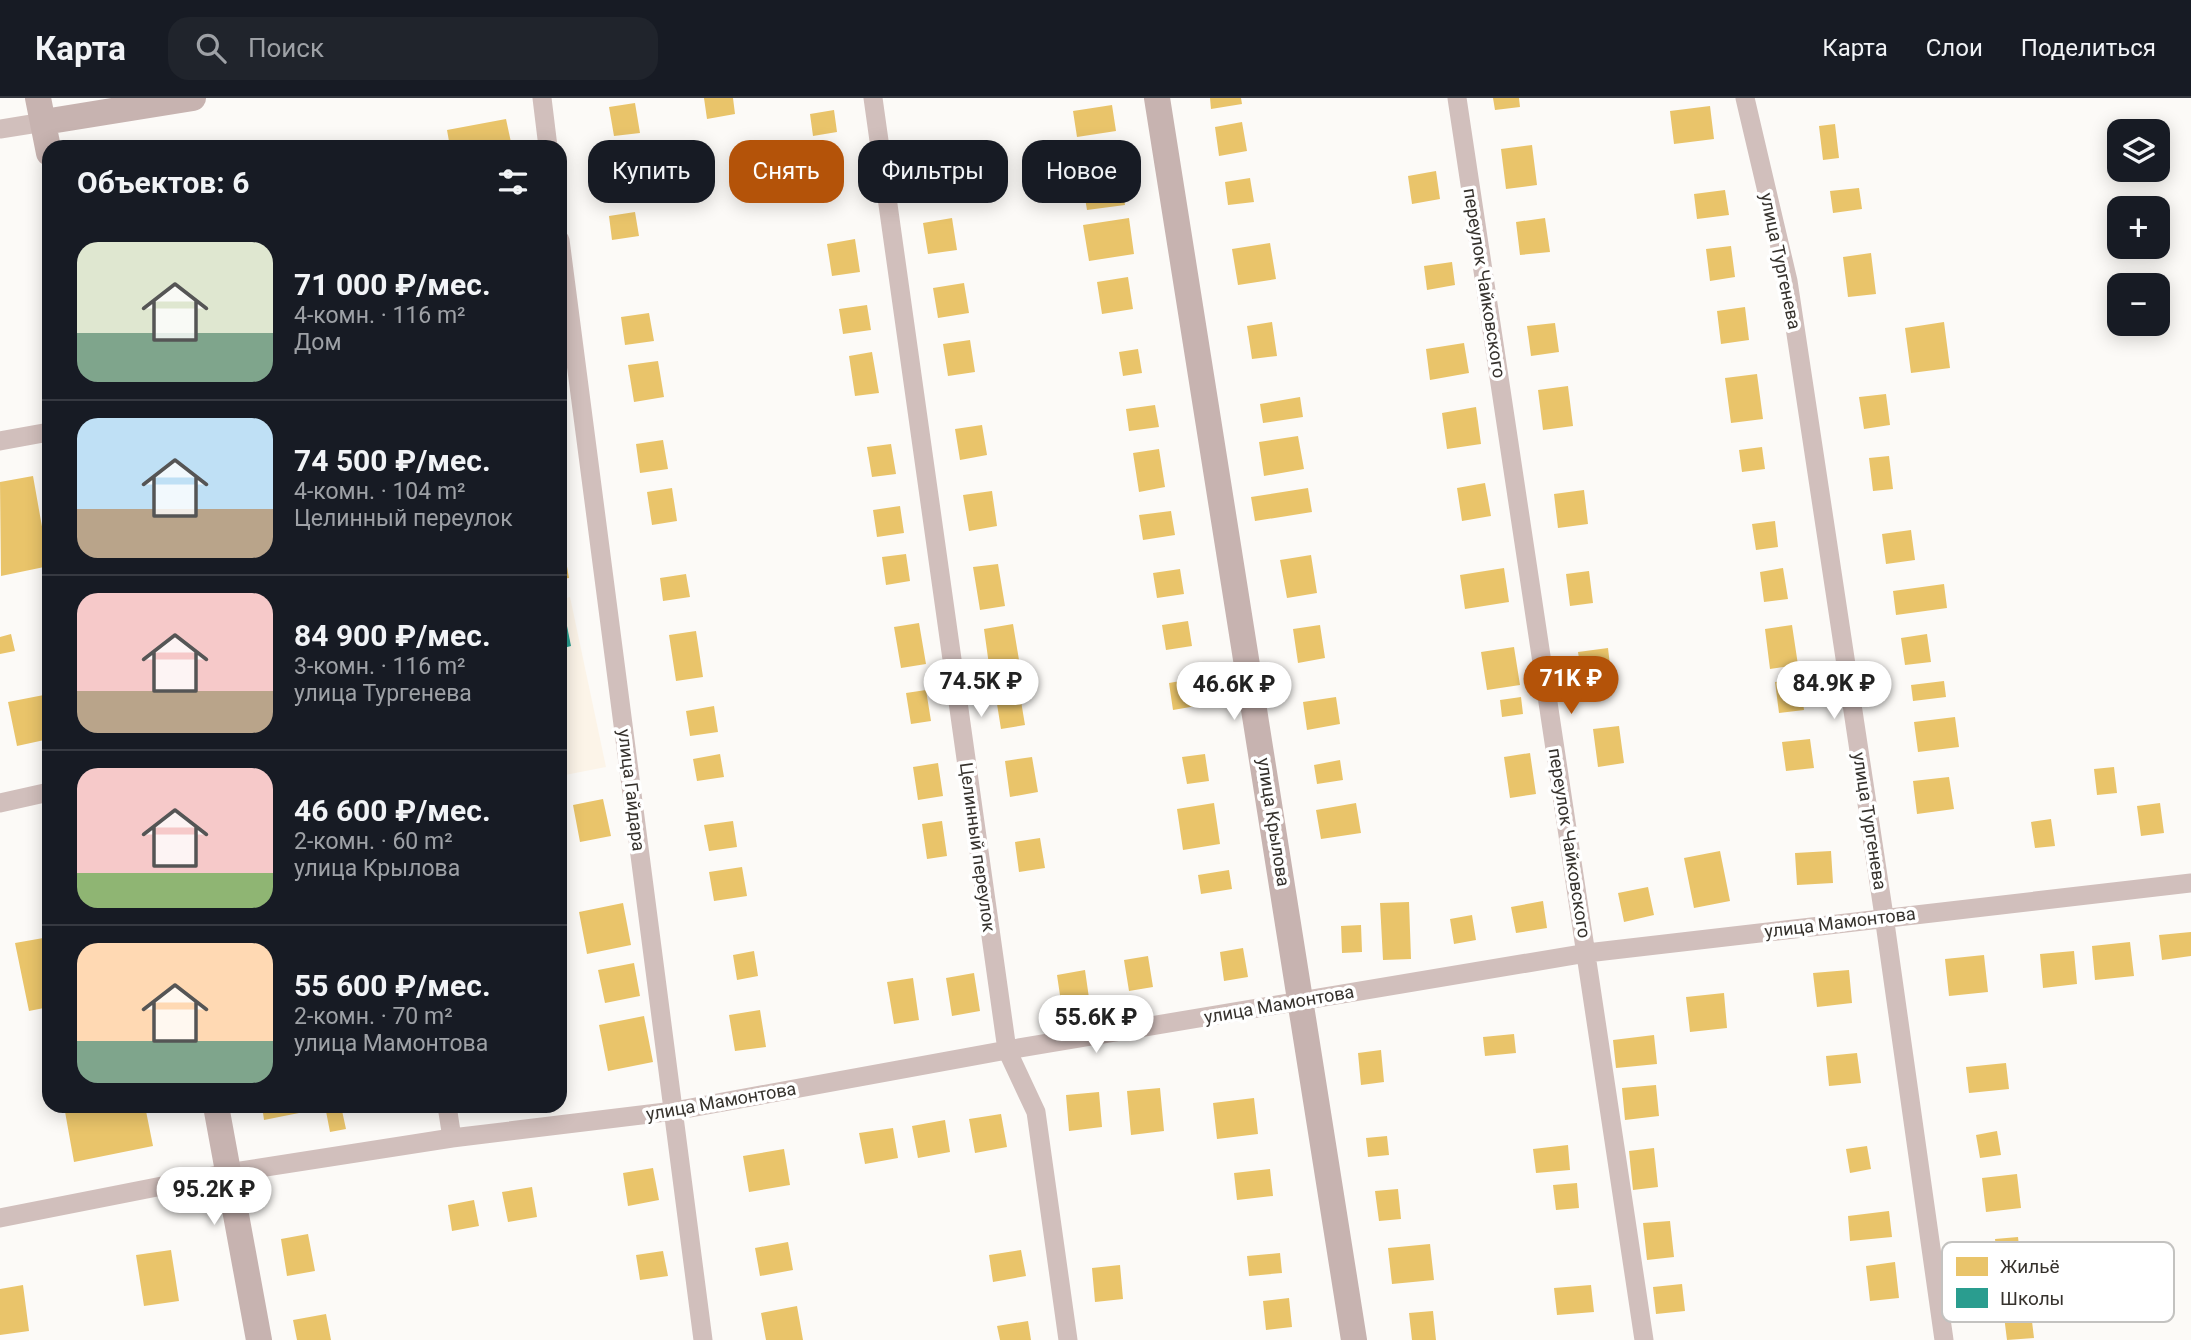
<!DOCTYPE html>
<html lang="ru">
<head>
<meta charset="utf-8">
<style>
  :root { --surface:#171b24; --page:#20242c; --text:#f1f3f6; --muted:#9ea1a6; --line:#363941; --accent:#b45309 }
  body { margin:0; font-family:Roboto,sans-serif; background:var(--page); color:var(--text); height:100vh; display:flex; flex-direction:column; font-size:26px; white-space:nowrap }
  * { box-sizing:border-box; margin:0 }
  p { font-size:23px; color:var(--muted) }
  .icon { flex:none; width:38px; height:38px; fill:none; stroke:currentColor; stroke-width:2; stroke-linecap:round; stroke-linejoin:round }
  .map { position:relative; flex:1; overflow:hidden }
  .details { position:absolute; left:42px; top:42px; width:525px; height:973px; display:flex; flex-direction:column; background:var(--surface); border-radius:21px; box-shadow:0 4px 18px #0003 }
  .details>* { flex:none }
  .guide { position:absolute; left:588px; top:42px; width:665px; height:63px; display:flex; gap:14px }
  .fabs { position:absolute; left:2107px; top:21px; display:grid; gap:14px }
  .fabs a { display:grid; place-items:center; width:63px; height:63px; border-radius:14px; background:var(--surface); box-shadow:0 4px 18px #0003; font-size:35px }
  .price { position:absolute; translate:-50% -60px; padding:0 16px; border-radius:24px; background:#fff; color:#222; font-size:23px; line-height:46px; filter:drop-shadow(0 2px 4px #0008) }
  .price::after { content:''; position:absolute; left:50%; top:42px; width:21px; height:16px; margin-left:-10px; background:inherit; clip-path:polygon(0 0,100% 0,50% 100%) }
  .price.current { background:var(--accent); color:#fff }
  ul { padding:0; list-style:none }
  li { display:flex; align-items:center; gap:21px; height:175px; padding:0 35px }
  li+li { border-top:2px solid var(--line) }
  li span { display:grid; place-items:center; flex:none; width:196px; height:140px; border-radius:21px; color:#555 }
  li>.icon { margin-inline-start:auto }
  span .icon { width:84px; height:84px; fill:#fffc; stroke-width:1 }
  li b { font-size:30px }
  h2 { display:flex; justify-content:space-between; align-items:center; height:84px; padding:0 35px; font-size:30px }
  .tag { padding:0 24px; border-radius:21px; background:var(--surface); box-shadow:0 4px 18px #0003; font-size:24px; line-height:63px }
  .tag.current { background:var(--accent); color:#fff }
  header { display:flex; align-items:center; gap:42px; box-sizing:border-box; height:98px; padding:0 35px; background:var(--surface); border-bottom:2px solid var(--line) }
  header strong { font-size:33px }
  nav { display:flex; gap:38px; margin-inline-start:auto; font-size:24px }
  .search { width:490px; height:63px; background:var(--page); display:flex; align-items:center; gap:18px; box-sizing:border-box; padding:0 24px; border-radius:21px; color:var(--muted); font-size:26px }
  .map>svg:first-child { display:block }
</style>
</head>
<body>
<header>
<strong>Карта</strong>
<div class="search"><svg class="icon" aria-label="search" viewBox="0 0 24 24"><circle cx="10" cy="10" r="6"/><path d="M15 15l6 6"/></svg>Поиск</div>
<nav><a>Карта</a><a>Слои</a><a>Поделиться</a></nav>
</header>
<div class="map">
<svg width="2191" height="1242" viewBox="0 0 2191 1242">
  <rect width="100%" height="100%" fill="#fcfaf7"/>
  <path fill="#fcf4e8" d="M570 499 606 669 560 678V502Z"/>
  <path fill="#e9c46a" d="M704 0H733L735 16 707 21Z
    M1210 0H1241L1242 6 1211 11Z
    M1493 0H1519L1520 9 1495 12Z
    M635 5 640 35 614 38 609 9Z
    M1112 7 1116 33 1077 39 1073 13Z
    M1710 8 1714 41 1674 46 1670 13Z
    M834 12 837 34 813 38 810 16Z
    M506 21 512 49H450L447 32Z
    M1242 24 1247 53 1219 58 1215 29Z
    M1835 26 1839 60 1823 62 1819 28Z
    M1532 47 1537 87 1506 91 1501 51Z
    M936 50 941 81 917 85 912 53Z
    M1436 73 1440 101 1412 106 1408 78Z
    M1250 80 1254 104 1228 107 1225 84Z
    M1121 82 1125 107 1087 112 1083 88Z
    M1859 90 1862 111 1833 115 1830 93Z
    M1725 92 1729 117 1697 121 1694 96Z
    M635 114 639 138 612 142 609 118Z
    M952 120 957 152 928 156 923 125Z
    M1129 120 1134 156 1089 163 1083 127Z
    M1545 120 1550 154 1520 157 1516 124Z
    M855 141 860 174 832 178 827 146Z
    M1270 145 1276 181 1238 187 1232 151Z
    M1731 148 1735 179 1710 183 1706 151Z
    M1871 155 1876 196 1848 199 1843 159Z
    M1452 164 1455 187 1427 192 1424 168Z
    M1128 179 1133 211 1102 216 1097 184Z
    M964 185 969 215 938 220 933 190Z
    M867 207 871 232 843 236 839 211Z
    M1745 209 1749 242 1721 246 1717 213Z
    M649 215 654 243 625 247 621 219Z
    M1272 224 1277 258 1252 261 1247 228Z
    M1944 224 1950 270 1911 275 1905 230Z
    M1555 225 1559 254 1531 258 1527 228Z
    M970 242 975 274 948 278 943 246Z
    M1464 245 1469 275 1430 282 1426 251Z
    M1138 251 1142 275 1123 278 1119 254Z
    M872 254 879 295 855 298 849 258Z
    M658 263 664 299 634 304 628 267Z
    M1757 276 1763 321 1731 325 1725 280Z
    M1568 288 1573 328 1543 332 1538 292Z
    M1886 296 1890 327 1864 331 1859 299Z
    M1300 299 1303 319 1263 325 1260 306Z
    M1155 307 1159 329 1129 333 1126 311Z
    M1476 309 1481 346 1447 351 1442 315Z
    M982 327 987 357 960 362 955 331Z
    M1298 338 1304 371 1264 378 1259 344Z
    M663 342 668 371 640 375 636 346Z
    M891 346 896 376 872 379 867 349Z
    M1762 349 1765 371 1742 374 1739 352Z
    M1159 351 1165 389 1139 394 1133 355Z
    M1889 358 1893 391 1873 393 1869 360Z
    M33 378 49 468 1 478 0 384Z
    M1485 385 1491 418 1462 423 1457 390Z
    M672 390 677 423 652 427 647 394Z
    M1308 390 1312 414 1255 423 1251 399Z
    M1584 392 1588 426 1558 430 1554 396Z
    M992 393 997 428 969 433 963 397Z
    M900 408 904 435 877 439 873 412Z
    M1171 413 1175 437 1143 442 1139 417Z
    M1775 423 1778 449 1756 452 1752 426Z
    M1911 432 1915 462 1886 466 1882 436Z
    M564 451 569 480 560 481V452Z
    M906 456 910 483 886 487 882 459Z
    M1311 457 1317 495 1287 500 1280 462Z
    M998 466 1005 508 980 512 973 469Z
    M1504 470 1509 504 1465 511 1460 477Z
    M1783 470 1788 501 1764 504 1760 474Z
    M1180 471 1184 496 1157 500 1153 475Z
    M1589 473 1593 505 1570 508 1566 476Z
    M686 476 690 499 663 503 660 480Z
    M1944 486 1947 510 1896 517 1893 493Z
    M1188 523 1192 548 1166 552 1162 527Z
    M919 525 926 566 901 570 894 529Z
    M1013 526 1019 562 989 567 984 531Z
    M1320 527 1325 560 1298 565 1293 531Z
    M1792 527 1798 567 1770 571 1765 531Z
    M696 533 703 579 676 583 669 537Z
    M11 536 15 553 0 556V539Z
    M1927 536 1931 564 1905 567 1901 540Z
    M1514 549 1520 587 1487 592 1481 554Z
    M1608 550 1611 576 1582 580 1578 554Z
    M1197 580 1202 607 1173 612 1169 585Z
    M1800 581 1804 612 1779 615 1775 584Z
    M1944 583 1946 599 1913 603 1911 587Z
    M926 592 931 623 911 626 906 595Z
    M49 596V641L17 648 8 604Z
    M1336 599 1340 626 1307 632 1303 604Z
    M1521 599 1523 616 1502 619 1500 602Z
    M1021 603 1025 627 1001 631 997 606Z
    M714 608 718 634 690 638 686 613Z
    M1955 619 1959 649 1918 654 1914 624Z
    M1619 628 1624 665 1598 669 1593 631Z
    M1810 641 1814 670 1786 673 1782 644Z
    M1530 655 1536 696 1510 700 1504 659Z
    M720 656 724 679 697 683 693 661Z
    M1205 656 1209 683 1187 686 1182 659Z
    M1032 659 1038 694 1010 699 1005 663Z
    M1340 662 1343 682 1317 686 1314 667Z
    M938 665 943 698 918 702 913 669Z
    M2114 669 2117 695 2097 697 2094 671Z
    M1949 679 1954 711 1917 716 1913 683Z
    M603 701 611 738 580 744 573 707Z
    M1214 705 1220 746 1183 752 1177 711Z
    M1356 705 1361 735 1321 741 1316 712Z
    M2160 705 2164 735 2141 738 2137 708Z
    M2051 721 2055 748 2035 750 2031 724Z
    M733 723 737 749 709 753 704 727Z
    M942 723 947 758 927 761 922 726Z
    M1040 740 1045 770 1019 774 1015 744Z
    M1720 753 1730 803 1694 810 1684 760Z
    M1831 753 1833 785 1797 787 1795 755Z
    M742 769 747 798 714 803 709 774Z
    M1229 772 1232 791 1201 796 1198 777Z
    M1648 789 1654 817 1624 824 1618 795Z
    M1543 803 1547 830 1516 835 1511 809Z
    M1409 804 1411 861 1383 862 1380 805Z
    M623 805 631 847 587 856 579 814Z
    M1472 817 1476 842 1454 846 1450 821Z
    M1361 827 1362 854 1342 855 1341 828Z
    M2191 834V858L2162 862 2159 837Z
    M49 839V909L29 913 15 845Z
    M2130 844 2134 878 2095 882 2092 848Z
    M1243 850 1248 879 1224 883 1220 854Z
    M754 853 758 878 737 882 733 857Z
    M2074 853 2077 886 2043 890 2040 856Z
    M1984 857 1988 894 1949 898 1945 861Z
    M1148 858 1153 889 1129 893 1124 862Z
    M634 865 640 898 605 905 598 872Z
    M1085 872 1089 900 1061 904 1057 877Z
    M1849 872 1852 905 1817 909 1813 875Z
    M974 875 980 913 952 918 946 880Z
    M913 880 919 922 894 926 887 884Z
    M1724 895 1727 930 1690 934 1686 899Z
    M760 912 766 949 735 953 729 917Z
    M644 918 653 964 608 973 599 927Z
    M1514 936 1516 955 1485 958 1483 939Z
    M1654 937 1657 966 1616 970 1613 942Z
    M1381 952 1384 984 1361 987 1358 955Z
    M1857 955 1861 985 1829 988 1826 958Z
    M2006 965 2009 991 1969 995 1966 969Z
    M1656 987 1659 1018 1625 1022 1622 990Z
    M1160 990 1164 1033 1131 1037 1127 993Z
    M1099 994 1102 1029 1069 1033 1066 997Z
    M1254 1000 1258 1036 1217 1041 1213 1005Z
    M64 1008H145L153 1048 74 1064Z
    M262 1008H303L304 1014 264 1022Z
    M325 1008H341L346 1031 330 1034Z
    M1001 1016 1007 1049 975 1055 969 1021Z
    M945 1022 950 1054 918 1060 912 1028Z
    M893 1030 898 1060 865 1066 859 1035Z
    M1997 1033 2001 1057 1980 1060 1976 1037Z
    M1387 1038 1389 1057 1368 1059 1366 1040Z
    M1568 1047 1570 1072 1536 1075 1533 1051Z
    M1867 1048 1871 1071 1850 1075 1846 1051Z
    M1654 1050 1658 1089 1633 1092 1629 1053Z
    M784 1051 790 1087 749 1094 743 1058Z
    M653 1070 659 1102 628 1108 623 1075Z
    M1270 1071 1273 1098 1237 1102 1234 1075Z
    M2017 1076 2021 1110 1986 1114 1982 1080Z
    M1577 1085 1579 1110 1556 1112 1553 1087Z
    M532 1089 537 1119 508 1124 502 1094Z
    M1398 1091 1401 1121 1379 1123 1375 1093Z
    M474 1102 479 1128 452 1133 448 1107Z
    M1889 1113 1892 1139 1850 1143 1848 1118Z
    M1670 1123 1674 1159 1647 1162 1643 1125Z
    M308 1136 315 1173 287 1178 281 1141Z
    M2018 1139 2022 1175 1999 1177 1995 1141Z
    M788 1144 793 1172 760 1178 755 1150Z
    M1430 1146 1434 1182 1392 1186 1388 1150Z
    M171 1152 179 1203 144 1208 136 1157Z
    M1021 1152 1026 1178 993 1184 989 1157Z
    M663 1153 668 1178 640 1182 636 1157Z
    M1280 1155 1282 1175 1249 1178 1247 1158Z
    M1895 1164 1899 1200 1870 1203 1866 1168Z
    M1120 1167 1123 1201 1095 1204 1092 1170Z
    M1682 1186 1685 1213 1656 1216 1653 1189Z
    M23 1187 29 1233 0 1237V1191Z
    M1591 1187 1594 1214 1557 1217 1554 1190Z
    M1289 1200 1292 1229 1266 1232 1263 1203Z
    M797 1208 803 1242H766L761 1215Z
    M1433 1213 1436 1242H1412L1409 1215Z
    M2031 1215 2034 1240 2007 1242 2004 1218Z
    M326 1216 331 1242H297L293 1222Z
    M1028 1223 1031 1242H1000L997 1228Z"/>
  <path fill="#2a9d8f" d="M566 523 571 548 560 551V524Z"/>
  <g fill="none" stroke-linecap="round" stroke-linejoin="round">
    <path stroke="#d1bfbc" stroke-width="19" d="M542 0 548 49
      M873 0 1007 952 1036 1014 1068 1242
      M1457 0 1644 1242
      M1745 0 1788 183 1884 818 1944 1242
      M0 31 44 24
      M560 142 703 1242
      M0 343 49 334
      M0 705 49 694
      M447 1008 452 1040
      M0 1120 228 1075 452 1040 674 1013 1007 952 1587 855 2191 785"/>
    <path stroke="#c7b3b0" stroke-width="26" d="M38 0 49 55
      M1157 0 1354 1242
      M44 24 193 0
      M216 1008 259 1242"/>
  </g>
  <g text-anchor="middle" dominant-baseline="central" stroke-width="7" stroke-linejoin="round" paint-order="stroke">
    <g font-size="18" fill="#36322d" stroke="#fff">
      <text transform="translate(1781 163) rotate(78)">улица Тургенева</text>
      <text transform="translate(1485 185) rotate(81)">переулок Чайковского</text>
      <text transform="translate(632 692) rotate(83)">улица Гайдара</text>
      <text transform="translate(1870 723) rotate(81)">улица Тургенева</text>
      <text transform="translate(1274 724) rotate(81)">улица Крылова</text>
      <text transform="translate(1570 745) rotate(81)">переулок Чайковского</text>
      <text transform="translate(978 749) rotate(82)">Целинный переулок</text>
      <text transform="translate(1840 824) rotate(-7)">улица Мамонтова</text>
      <text transform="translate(1279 906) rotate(-10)">улица Мамонтова</text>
      <text transform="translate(721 1003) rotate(-10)">улица Мамонтова</text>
    </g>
  </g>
  <rect x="1942" y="1144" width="232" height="80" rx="10" fill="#fff" stroke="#c3c2c0" stroke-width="2"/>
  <rect x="1956" y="1159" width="32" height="19" fill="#e9c46a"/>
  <rect x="1956" y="1190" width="32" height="20" fill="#2a9d8f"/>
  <g font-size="19" fill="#36322d">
    <text x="2000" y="1175">Жильё</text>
    <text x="2000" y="1207">Школы</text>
  </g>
</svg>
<div class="fabs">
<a><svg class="icon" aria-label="layers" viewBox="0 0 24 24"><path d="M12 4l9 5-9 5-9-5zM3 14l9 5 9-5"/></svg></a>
<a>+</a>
<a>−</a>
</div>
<b class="price current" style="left:1571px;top:618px">71K ₽</b>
<b class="price" style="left:981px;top:621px">74.5K ₽</b>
<b class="price" style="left:1834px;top:623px">84.9K ₽</b>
<b class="price" style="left:1234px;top:624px">46.6K ₽</b>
<b class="price" style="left:1096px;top:957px">55.6K ₽</b>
<b class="price" style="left:214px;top:1129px">95.2K ₽</b>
<div class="guide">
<a class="tag">Купить</a>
<a class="tag current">Снять</a>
<a class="tag">Фильтры</a>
<a class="tag">Новое</a>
</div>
<section class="details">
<h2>Объектов: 6<svg class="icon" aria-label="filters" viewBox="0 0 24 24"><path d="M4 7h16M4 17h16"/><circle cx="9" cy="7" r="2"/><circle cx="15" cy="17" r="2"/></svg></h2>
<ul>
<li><span style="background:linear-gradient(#dfe7d0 65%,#7fa58c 0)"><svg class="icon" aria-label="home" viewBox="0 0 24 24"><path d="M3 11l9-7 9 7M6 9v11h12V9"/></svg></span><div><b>71 000 ₽/мес.</b><p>4-комн. · 116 m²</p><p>Дом</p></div></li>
<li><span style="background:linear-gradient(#bfe0f5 65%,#b9a48a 0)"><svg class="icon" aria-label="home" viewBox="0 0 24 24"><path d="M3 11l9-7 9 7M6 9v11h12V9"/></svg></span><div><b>74 500 ₽/мес.</b><p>4-комн. · 104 m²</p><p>Целинный переулок</p></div></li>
<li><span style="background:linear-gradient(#f6c9c9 70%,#b9a48a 0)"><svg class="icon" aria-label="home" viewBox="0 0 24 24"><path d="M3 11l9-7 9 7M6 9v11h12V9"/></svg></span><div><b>84 900 ₽/мес.</b><p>3-комн. · 116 m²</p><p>улица Тургенева</p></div></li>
<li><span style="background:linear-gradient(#f6c9c9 75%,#8fb573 0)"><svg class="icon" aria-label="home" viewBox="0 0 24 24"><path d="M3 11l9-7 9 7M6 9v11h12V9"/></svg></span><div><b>46 600 ₽/мес.</b><p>2-комн. · 60 m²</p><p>улица Крылова</p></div></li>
<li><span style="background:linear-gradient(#ffd9b3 70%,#7fa58c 0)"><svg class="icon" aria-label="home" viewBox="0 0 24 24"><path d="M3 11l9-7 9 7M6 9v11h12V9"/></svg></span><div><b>55 600 ₽/мес.</b><p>2-комн. · 70 m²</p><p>улица Мамонтова</p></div></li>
</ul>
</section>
</div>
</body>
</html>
